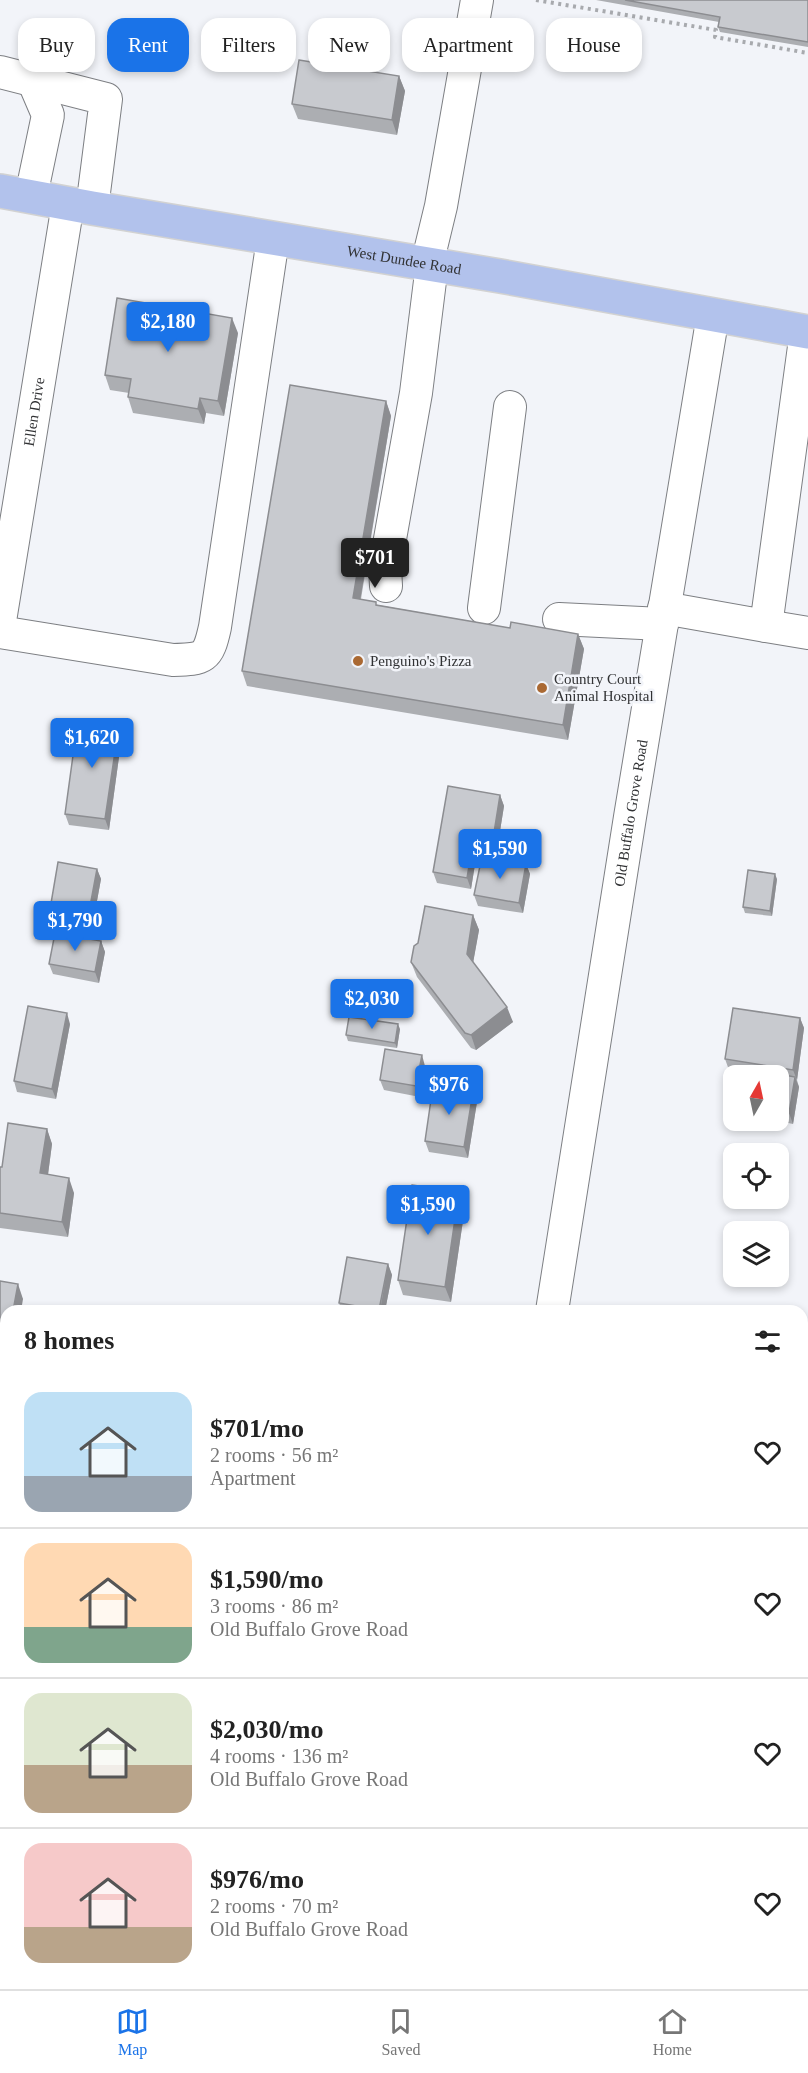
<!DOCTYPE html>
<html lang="en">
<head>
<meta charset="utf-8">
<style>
  :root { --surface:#fff; --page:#f2f2f2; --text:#222; --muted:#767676; --line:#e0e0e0; --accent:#1a73e8 }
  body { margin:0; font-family:Georgia,serif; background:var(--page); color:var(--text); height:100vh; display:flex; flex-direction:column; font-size:22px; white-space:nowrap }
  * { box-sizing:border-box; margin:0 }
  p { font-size:20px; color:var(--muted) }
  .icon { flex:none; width:33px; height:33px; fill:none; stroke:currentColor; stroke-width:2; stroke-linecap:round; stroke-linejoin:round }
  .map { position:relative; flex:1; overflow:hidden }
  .panel { position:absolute; left:0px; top:1305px; width:808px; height:684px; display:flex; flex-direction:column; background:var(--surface); border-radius:18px 18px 0 0; box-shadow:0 3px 9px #0003 }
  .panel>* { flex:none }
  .guide { position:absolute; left:18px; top:18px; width:772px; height:54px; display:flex; gap:12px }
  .needle { width:39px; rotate:9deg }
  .controls { position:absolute; left:723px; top:1065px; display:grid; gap:12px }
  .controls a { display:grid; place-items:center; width:66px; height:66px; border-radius:12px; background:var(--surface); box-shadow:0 3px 9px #0003; font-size:30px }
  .price { position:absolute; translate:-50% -51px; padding:0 14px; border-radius:6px; background:var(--accent); color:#fff; font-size:20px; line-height:39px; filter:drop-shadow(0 2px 3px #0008) }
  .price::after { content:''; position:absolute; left:50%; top:36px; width:18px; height:14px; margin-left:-9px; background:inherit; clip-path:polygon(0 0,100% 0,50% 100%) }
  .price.on { background:#222; color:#fff }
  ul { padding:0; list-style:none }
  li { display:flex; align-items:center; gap:18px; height:150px; padding:0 24px }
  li+li { border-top:2px solid var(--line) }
  li span { display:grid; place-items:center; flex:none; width:168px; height:120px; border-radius:18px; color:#555 }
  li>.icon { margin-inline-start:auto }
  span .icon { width:72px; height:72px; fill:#fffc; stroke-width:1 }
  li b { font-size:26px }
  h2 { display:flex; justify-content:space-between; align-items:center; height:72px; padding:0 24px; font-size:26px }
  .tag { padding:0 21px; border-radius:18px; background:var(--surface); box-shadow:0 3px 9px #0003; font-size:21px; line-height:54px }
  .tag.on { background:var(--accent); color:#fff }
  .menu { display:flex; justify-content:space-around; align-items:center; height:84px; border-top:2px solid var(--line); background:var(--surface); font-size:16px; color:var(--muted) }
  .menu a { display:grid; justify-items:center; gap:3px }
  .menu .on { color:var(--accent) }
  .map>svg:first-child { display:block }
</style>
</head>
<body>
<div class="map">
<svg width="808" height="1989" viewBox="0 0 808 1989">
  <rect width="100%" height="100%" fill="#f2f4f9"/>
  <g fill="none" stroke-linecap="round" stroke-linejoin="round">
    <g stroke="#7d7f83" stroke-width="34">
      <g id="minor">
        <path d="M0 72 106 99 92 208"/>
        <path d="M31 196 48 115 33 80"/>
        <path d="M427 264 441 206 477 0"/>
        <path d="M386 586 385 567 416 393 432 265"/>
        <path d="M484 608 510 407"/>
        <path d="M664 608 766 626 806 332"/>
        <path d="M559 619 662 624"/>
        <path id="s1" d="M0 621 68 204"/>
        <path d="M766 626 808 633"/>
        <path d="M0 632 173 660C204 659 208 659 215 627L273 239"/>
        <path id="s2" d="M552 1311 630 817 713 315"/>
        <path d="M0 1587 6 1588"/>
        <path d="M802 1906 808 1907"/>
      </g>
    </g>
    <g stroke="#d2d2d2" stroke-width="36">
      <g id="major">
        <path id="s3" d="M0 191 92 208 500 276 808 332"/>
        <path d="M802 1474 808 1471"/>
        <path d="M802 1539 808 1536"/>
        <path d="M417 1989 418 1983"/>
        <path d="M479 1989 480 1983"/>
      </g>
    </g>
    <path stroke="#a8aaae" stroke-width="4" stroke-dasharray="3 4.5" stroke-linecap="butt" d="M536 0 716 30 715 37 808 53"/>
    <use href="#minor" stroke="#fff" stroke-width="32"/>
    <use href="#major" stroke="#b2c2ec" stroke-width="33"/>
  </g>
  <path fill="#acaeb2" d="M596 0H808V47L720 32 718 27 719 22Z
    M399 76 405 91 397 135 298 119 292 104Z
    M238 333 224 416 206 413 204 424 133 413 128 397 129 393 110 390 105 375Z
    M386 401 391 416 361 599 378 605 510 628 578 634 584 649 568 740 247 686 242 671Z
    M119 725 122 735 109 830 69 825 65 814Z
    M500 795 504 806 496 856 477 852 471 889 437 883 433 872Z
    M526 864 530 874 523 913 478 906 474 895Z
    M97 869 101 879 90 939 51 931 48 921Z
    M777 879 772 916 745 913 743 907Z
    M473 915 479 930 473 962 513 1022 476 1050 471 1048 417 977 411 962Z
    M101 941 105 952 99 983 53 974 49 964Z
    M800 1018 804 1028 797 1080 799 1087 793 1124 774 1120H778V1076L763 1075 729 1070 725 1059Z
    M70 1024 56 1099 17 1092 14 1081Z
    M400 1029 397 1048 348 1041 346 1035Z
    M425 1066 420 1097 384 1090 380 1080Z
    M473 1092 477 1102 468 1158 429 1152 425 1141Z
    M47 1129 52 1144 48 1175 74 1193 68 1237 0 1228V1167H2Z
    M459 1192 465 1207 451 1302 403 1295 398 1280Z
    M388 1264 392 1275 385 1311H342L339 1303Z
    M0 1281 23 1299 6 1311V1397L0 1396Z
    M0 1447 6 1448V1507L0 1506Z
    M0 1665 6 1666V1717L0 1716Z
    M802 1749 808 1750V1804L802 1803Z"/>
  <path fill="#8c8d91" d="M399 76 405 91 397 135 392 120Z
    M232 318 238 333 224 416 218 401Z
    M200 398 206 413 204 424 198 409Z
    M386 401 391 416 358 613 353 598Z
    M578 634 584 649 568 740 563 725Z
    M119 725 122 735 109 830 105 819Z
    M500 795 504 806 496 856 492 845Z
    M473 842 477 852 471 889 467 878Z
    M526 864 530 874 523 913 519 903Z
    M97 869 101 879 90 939 86 928Z
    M775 874 777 879 772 916 770 911Z
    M473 915 479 930 472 969 467 954Z
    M101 941 105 952 99 983 95 972Z
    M507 1007 513 1022 476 1050 471 1035Z
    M67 1013 70 1024 56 1099 52 1089Z
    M800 1018 804 1028 797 1080 793 1070Z
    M398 1024 400 1029 397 1048 395 1043Z
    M422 1055 425 1066 420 1097 416 1086Z
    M795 1077 799 1087 793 1124 789 1113Z
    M473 1092 477 1102 468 1158 464 1147Z
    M47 1129 52 1144 46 1189 40 1173Z
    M69 1178 74 1193 68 1237 62 1222Z
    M459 1192 465 1207 451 1302 445 1287Z
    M388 1264 392 1275 385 1311H380Z
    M18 1284 23 1299 21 1311H13Z"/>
  <path fill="#c8cacf" stroke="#8c8d91" stroke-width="1.5" d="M625 0H808V42L718 27 720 17Z
    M299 60 399 76 392 120 292 104Z
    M117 298 232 318 218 401 200 398 198 409 128 397 131 379 105 375Z
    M290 385 386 401 353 598 376 602V605L510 628 511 622 578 634 563 725 242 671Z
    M78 719 119 725 105 819 65 814Z
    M448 786 500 795 492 845 473 842 467 878 433 872Z
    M482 856 526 864 519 903 474 895Z
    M58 862 97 869 86 928 48 921Z
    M748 870 775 874 770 911 743 907Z
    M425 906 473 915 467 954 507 1007 471 1035 465 1033 411 962 414 946 418 943Z
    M55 933 101 941 95 972 49 964Z
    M28 1006 67 1013 52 1089 14 1081Z
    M733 1008 800 1018 793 1070 725 1059Z
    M349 1017 398 1024 395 1043 346 1035Z
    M385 1049 422 1055 416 1086 380 1080Z
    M764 1071 795 1077 789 1113 778 1111V1076H763Z
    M433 1086 473 1092 464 1147 425 1141Z
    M8 1123 47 1129 40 1173 69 1178 62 1222 0 1213V1167H2Z
    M412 1185 459 1192 445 1287 398 1280Z
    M347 1257 388 1264 379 1310 339 1303Z
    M0 1281 18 1284 13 1311H6V1383L0 1382Z
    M0 1447 6 1448V1493L0 1491Z
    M0 1665 6 1666V1707L0 1706Z
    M802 1749 808 1750V1794L802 1793Z"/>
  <g fill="#aa6933" stroke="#f2f4f9" stroke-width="2">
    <circle cx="358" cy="661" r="6"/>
    <circle cx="542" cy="688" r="6"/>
  </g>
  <g text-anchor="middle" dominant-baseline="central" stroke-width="5" stroke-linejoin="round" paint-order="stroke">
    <g font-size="15" fill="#313234" stroke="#f2f4f9">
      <text stroke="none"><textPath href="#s3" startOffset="410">West Dundee Road</textPath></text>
      <text stroke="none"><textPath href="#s1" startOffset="212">Ellen Drive</textPath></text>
      <text stroke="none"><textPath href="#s2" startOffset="504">Old Buffalo Grove Road</textPath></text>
    </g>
    <g font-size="15" fill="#313234" stroke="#f2f4f9" text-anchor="start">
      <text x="370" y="661">Penguino's Pizza</text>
      <text x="554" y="679">Country Court<tspan x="554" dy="17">Animal Hospital</tspan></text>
    </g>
  </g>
</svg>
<div class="controls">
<a><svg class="needle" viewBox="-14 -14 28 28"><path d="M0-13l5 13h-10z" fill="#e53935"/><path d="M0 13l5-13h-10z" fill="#767676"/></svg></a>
<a><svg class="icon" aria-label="locate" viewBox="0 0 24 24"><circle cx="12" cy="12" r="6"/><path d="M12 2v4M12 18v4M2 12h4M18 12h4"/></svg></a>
<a><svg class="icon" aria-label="layers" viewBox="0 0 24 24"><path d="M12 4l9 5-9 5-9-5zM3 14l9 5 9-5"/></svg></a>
</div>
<b class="price" style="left:168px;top:353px">$2,180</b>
<b class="price on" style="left:375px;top:589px">$701</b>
<b class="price" style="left:92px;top:769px">$1,620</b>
<b class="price" style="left:500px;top:880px">$1,590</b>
<b class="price" style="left:75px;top:952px">$1,790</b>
<b class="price" style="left:372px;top:1030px">$2,030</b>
<b class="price" style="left:449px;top:1116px">$976</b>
<b class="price" style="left:428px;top:1236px">$1,590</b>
<div class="guide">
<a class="tag">Buy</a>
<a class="tag on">Rent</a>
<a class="tag">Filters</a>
<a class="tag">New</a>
<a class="tag">Apartment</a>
<a class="tag">House</a>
</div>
<section class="panel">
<h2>8 homes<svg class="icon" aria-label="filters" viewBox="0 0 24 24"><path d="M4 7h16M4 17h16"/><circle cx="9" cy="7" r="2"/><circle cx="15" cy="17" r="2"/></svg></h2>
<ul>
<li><span style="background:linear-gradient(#bfe0f5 70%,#9aa5b1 0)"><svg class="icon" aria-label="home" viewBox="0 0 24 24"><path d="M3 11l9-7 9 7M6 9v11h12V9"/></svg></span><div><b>$701/mo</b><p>2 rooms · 56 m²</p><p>Apartment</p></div><svg class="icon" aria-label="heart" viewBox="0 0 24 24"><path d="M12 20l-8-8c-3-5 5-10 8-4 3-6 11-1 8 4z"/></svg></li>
<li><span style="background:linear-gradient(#ffd9b3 70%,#7fa58c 0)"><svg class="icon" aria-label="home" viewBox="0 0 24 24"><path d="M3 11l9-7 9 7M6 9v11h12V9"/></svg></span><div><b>$1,590/mo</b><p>3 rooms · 86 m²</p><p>Old Buffalo Grove Road</p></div><svg class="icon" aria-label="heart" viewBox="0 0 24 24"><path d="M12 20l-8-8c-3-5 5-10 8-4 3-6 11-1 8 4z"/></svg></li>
<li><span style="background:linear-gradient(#dfe7d0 60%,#b9a48a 0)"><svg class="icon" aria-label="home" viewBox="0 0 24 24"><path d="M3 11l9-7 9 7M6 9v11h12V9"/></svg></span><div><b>$2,030/mo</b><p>4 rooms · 136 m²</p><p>Old Buffalo Grove Road</p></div><svg class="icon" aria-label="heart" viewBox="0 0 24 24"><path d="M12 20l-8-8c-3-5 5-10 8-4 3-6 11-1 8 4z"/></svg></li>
<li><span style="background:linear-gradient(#f6c9c9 70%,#b9a48a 0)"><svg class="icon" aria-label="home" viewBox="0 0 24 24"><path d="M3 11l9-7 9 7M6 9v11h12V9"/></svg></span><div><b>$976/mo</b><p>2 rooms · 70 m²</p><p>Old Buffalo Grove Road</p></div><svg class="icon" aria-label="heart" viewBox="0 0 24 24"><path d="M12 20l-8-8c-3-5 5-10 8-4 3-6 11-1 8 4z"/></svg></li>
</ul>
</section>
</div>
<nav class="menu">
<a class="on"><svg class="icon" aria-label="map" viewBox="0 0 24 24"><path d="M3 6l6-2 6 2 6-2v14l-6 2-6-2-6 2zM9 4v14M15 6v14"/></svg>Map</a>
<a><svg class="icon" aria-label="saved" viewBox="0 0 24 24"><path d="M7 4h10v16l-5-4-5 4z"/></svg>Saved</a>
<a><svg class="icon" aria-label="home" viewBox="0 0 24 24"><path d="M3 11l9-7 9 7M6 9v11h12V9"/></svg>Home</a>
</nav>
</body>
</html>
